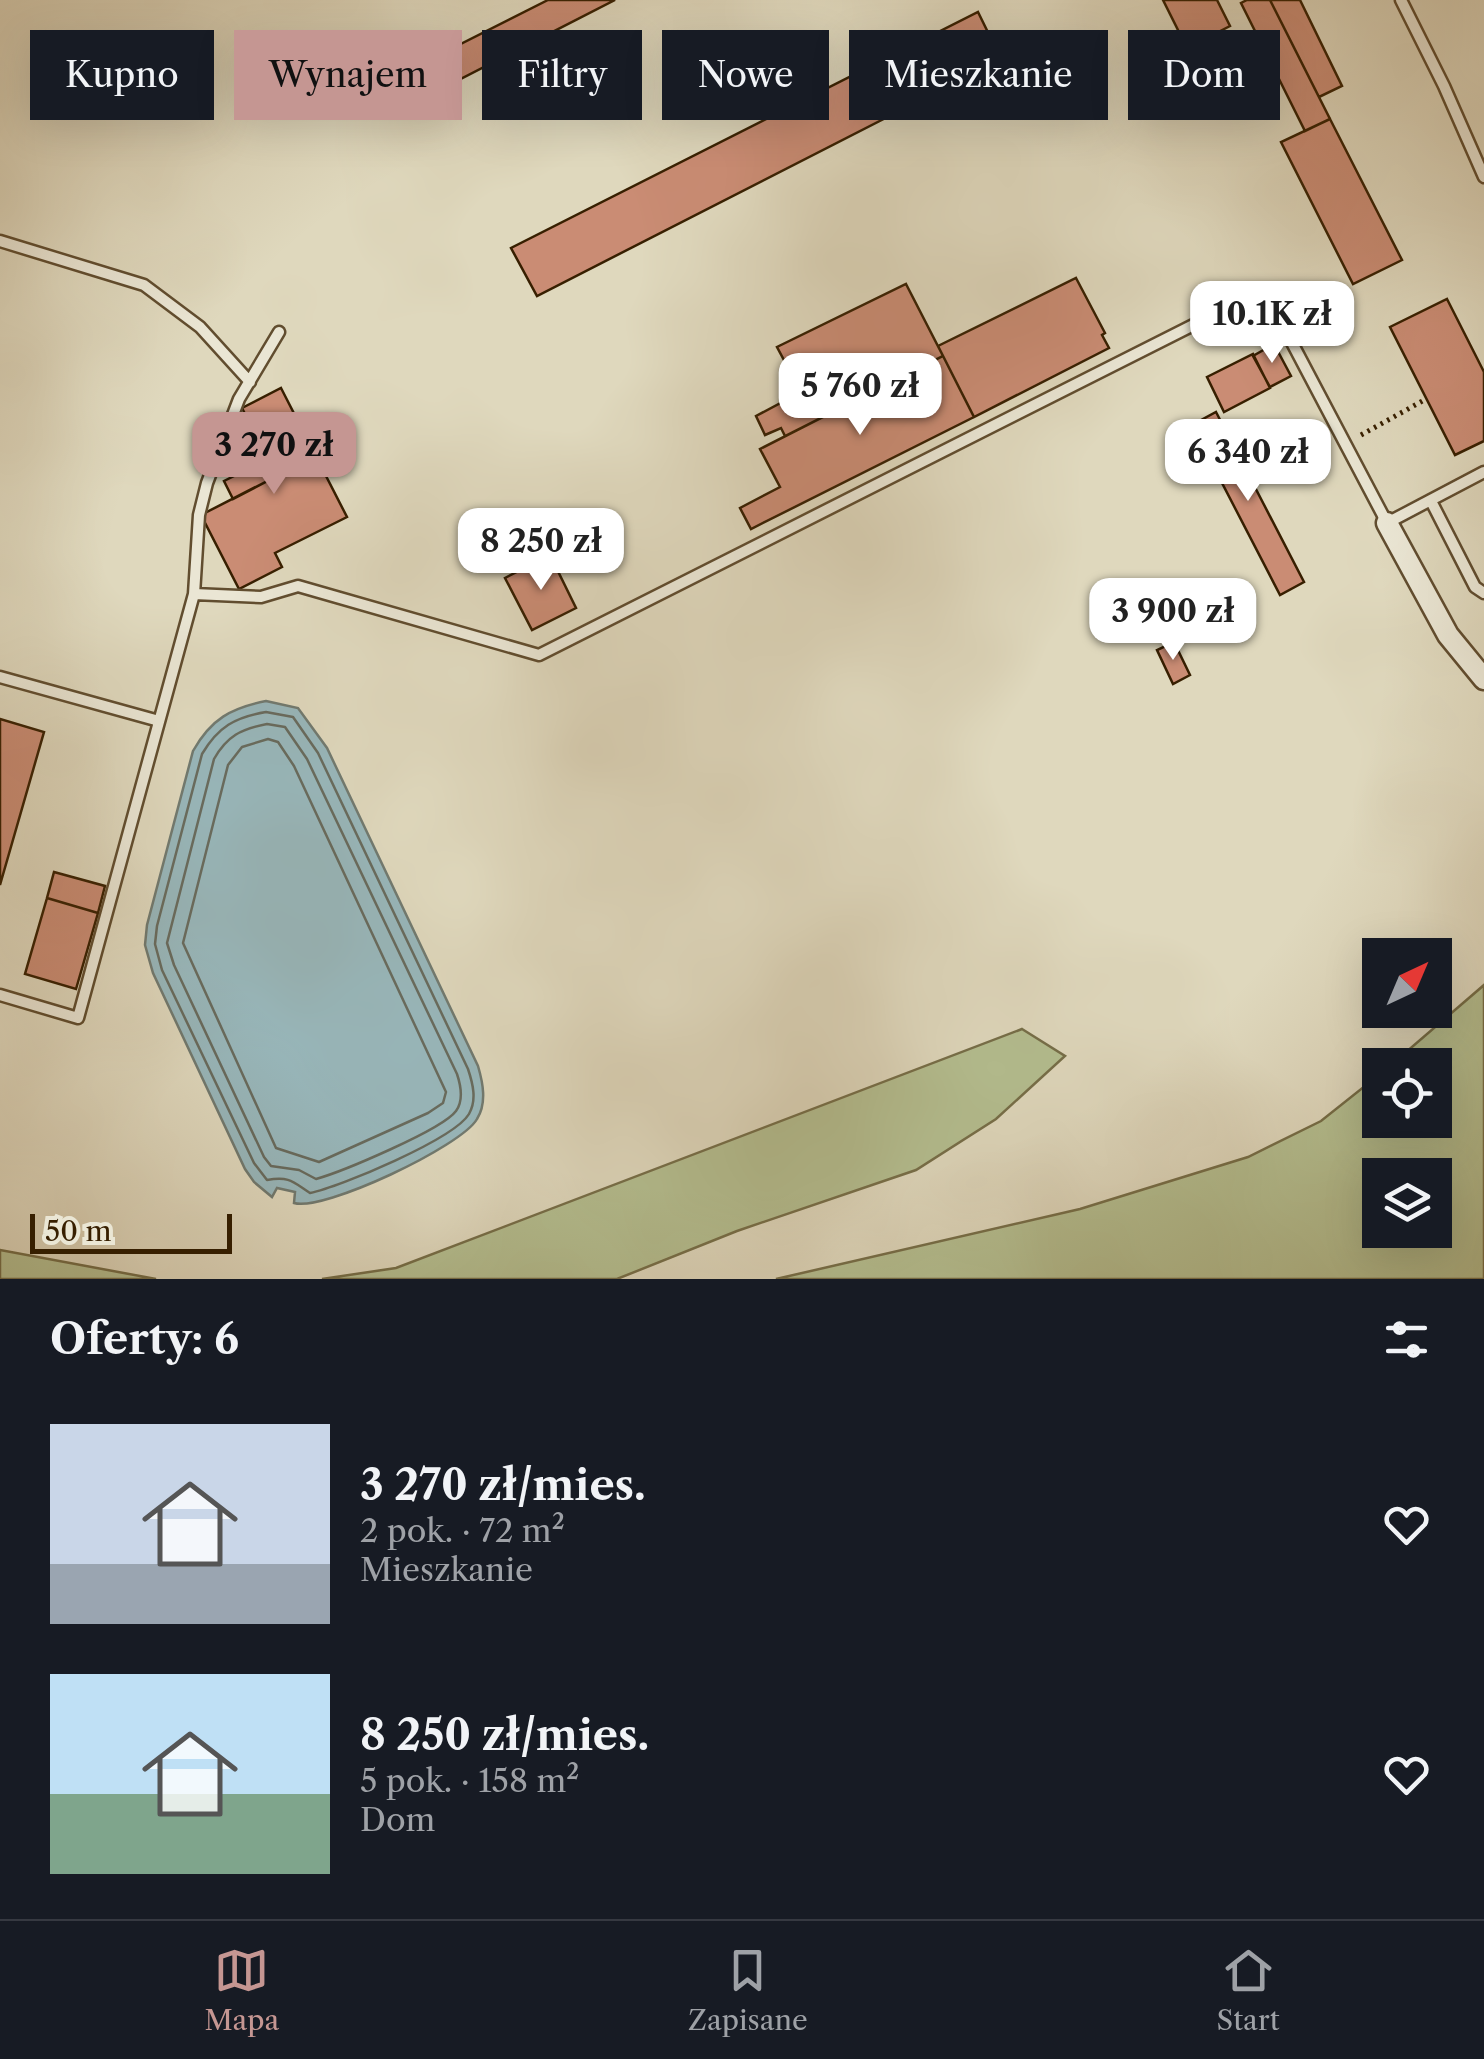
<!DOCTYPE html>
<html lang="pl">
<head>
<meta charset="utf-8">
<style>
  :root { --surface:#171b24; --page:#20242c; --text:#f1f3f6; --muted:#9ea1a6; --line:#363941; --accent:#c59692 }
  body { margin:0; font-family:"Libre Caslon Text",serif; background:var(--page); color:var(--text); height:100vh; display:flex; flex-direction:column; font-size:38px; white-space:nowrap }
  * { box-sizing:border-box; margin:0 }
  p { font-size:32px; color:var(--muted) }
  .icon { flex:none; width:55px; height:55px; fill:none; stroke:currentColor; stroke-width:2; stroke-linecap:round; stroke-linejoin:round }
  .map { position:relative; height:1279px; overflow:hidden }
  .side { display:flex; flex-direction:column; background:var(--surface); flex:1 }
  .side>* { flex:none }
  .banner { position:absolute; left:30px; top:30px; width:1425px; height:90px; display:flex; gap:20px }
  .needle { width:65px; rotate:44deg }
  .buttons { position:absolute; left:1362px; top:938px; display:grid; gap:20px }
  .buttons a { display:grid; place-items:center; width:90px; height:90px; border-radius:0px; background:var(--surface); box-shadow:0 10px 40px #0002; font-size:50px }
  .scale { position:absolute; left:30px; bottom:25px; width:202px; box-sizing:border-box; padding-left:10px; border:5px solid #371f00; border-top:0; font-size:28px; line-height:35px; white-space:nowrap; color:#371f00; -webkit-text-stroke:8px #eae6d4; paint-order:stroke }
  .price { position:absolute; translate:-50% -85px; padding:0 22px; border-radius:20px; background:#fff; color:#222; font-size:32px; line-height:65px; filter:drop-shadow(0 2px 5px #0008) }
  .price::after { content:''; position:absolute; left:50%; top:60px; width:30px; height:22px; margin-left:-15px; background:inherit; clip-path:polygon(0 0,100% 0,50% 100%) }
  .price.active { background:var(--accent); color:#111 }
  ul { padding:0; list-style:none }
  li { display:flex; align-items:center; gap:30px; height:250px; padding:0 50px }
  li span { display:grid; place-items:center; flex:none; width:280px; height:200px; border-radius:0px; color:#555 }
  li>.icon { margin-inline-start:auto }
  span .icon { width:120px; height:120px; fill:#fffc; stroke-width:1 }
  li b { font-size:42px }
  h2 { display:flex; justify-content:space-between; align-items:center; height:120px; padding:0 50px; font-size:42px }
  .pill { padding:0 35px; border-radius:0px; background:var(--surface); box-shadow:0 10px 40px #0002; font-size:35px; line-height:90px }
  .pill.active { background:var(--accent); color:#111 }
  .tabs { display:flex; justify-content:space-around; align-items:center; height:140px; border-top:2px solid var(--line); background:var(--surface); font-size:28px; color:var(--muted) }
  .tabs a { display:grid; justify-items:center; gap:5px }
  .tabs .active { color:var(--accent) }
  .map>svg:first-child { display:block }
</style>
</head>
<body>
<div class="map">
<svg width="1484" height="1279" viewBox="0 0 1484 1279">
  <rect width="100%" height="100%" fill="#dfd8bd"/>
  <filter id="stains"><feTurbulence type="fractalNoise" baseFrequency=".002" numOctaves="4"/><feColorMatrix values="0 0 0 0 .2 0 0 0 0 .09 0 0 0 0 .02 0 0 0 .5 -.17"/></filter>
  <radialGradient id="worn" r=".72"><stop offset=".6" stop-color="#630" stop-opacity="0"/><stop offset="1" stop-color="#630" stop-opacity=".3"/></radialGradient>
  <path fill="#b4be90" stroke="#766e48" stroke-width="2.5" fill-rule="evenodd" d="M1484 985V1279H776L1080 1209 1248 1157 1321 1121 1380 1074V1120H1435V1065H1391ZM1380 1175H1435V1230H1380Z
    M1022 1029 1065 1056 996 1119 916 1170 737 1231 617 1279H322L396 1268Z
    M0 1250 156 1279H0Z"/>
  <path fill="#98b7bb" stroke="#717a70" stroke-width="2.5" d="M266 701 298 708 327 748 478 1066C483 1083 487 1103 477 1119 462 1146 323 1212 294 1203L295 1192 277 1188 272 1197 254 1182 245 1169 153 973 145 945 147 925 193 751C211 719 231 708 266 701Z"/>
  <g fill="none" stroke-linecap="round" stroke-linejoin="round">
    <path stroke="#686b5e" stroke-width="2.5" d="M266 712 293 717 318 753 468 1069C473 1084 477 1100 469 1114 454 1139 340 1187 310 1193 293 1182 290 1176 267 1180L254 1163 162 970 155 944 157 926 202 754C218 727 235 717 266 712Z
      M267 724 285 727 307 759 457 1074C461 1086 464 1100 456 1111 442 1130 341 1172 316 1179L299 1170 271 1166 264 1157 174 965 167 943 214 759C227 736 241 729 267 724Z
      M268 739 278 742 294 766 446 1092 443 1103 428 1113 319 1162 276 1148 183 943 228 765 242 747Z"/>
  </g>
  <path fill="#ca8c74" stroke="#371f00" stroke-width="2.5" d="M548 0H615L441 89 427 61Z
    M1163 0H1217L1230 26 1187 48Z
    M1247 0H1270L1330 119 1305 131 1241 3Z
    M1270 0H1300L1342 86 1319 97Z
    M978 12 1001 59 537 296 511 248Z
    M1330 119 1402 260 1353 284 1281 142Z
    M1076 278 1105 333 1102 335 1109 348 974 417 938 346Z
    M906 284 943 356 785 436 781 428 765 435 756 416 801 392 777 347Z
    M1447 299 1484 372V441L1455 455 1390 327Z
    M1274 344 1291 376 1270 387 1253 356Z
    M1253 354 1270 388 1224 412 1207 377Z
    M943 356 974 417 751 529 740 508 780 487 760 449Z
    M281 388 347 517 275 553 282 567 239 589 201 515 277 476 242 408Z
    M1216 412 1304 582 1280 595 1192 425Z
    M268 459 277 476 233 499 224 481Z
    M550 555 576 608 532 630 505 578Z
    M1174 642 1190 675 1173 684 1157 650Z
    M0 719 44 732 0 885Z
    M54 872 105 886 98 913 47 898Z
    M47 898 98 913 76 989 25 974Z"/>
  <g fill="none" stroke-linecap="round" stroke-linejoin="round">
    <g stroke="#614d2f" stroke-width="15">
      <path id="lane" d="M1401 0 1444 86 1484 177
        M0 241 144 285 200 327 250 382
        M1431 501 1475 587 1484 593
        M194 594 261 597 298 586 539 655 1237 303C1256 301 1266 304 1279 318L1387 523 1484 472
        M0 677 159 721
        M0 995 78 1018 194 594 199 515 207 483 239 399 279 332"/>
    </g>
    <g stroke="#614d2f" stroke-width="25">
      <path id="street" d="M1387 523 1448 635 1484 679"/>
    </g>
    <path stroke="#371f00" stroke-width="5" stroke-dasharray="2.5 5" stroke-linecap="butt" d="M1361 435 1426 399"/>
    <use href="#lane" stroke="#eae6d4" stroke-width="10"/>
    <use href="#street" stroke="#eae6d4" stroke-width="20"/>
  </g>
  <rect width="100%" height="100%" filter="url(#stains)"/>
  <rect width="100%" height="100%" fill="url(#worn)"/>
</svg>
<div class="buttons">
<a><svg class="needle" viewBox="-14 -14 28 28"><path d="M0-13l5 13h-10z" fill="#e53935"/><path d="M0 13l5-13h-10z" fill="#9ea1a6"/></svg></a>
<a><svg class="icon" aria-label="locate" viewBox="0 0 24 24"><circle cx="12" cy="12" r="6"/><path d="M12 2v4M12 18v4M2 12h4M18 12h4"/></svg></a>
<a><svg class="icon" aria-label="layers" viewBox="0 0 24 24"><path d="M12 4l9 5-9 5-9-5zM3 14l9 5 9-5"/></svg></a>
</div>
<div class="scale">50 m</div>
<b class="price" style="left:1272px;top:366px">10.1K zł</b>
<b class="price" style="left:860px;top:438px">5 760 zł</b>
<b class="price active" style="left:274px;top:497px">3 270 zł</b>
<b class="price" style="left:1248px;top:504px">6 340 zł</b>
<b class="price" style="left:541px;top:593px">8 250 zł</b>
<b class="price" style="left:1173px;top:663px">3 900 zł</b>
<div class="banner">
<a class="pill">Kupno</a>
<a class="pill active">Wynajem</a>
<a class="pill">Filtry</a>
<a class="pill">Nowe</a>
<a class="pill">Mieszkanie</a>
<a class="pill">Dom</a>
</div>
</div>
<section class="side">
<h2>Oferty: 6<svg class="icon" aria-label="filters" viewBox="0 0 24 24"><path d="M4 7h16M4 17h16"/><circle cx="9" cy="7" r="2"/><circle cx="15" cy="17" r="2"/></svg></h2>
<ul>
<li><span style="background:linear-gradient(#c9d6e8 70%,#9aa5b1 0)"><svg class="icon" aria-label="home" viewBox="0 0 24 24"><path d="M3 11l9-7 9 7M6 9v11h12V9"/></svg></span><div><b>3 270 zł/mies.</b><p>2 pok. · 72 m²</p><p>Mieszkanie</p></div><svg class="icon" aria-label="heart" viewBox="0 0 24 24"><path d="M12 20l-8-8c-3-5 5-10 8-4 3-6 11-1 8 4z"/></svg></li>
<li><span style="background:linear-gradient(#bfe0f5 60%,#7fa58c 0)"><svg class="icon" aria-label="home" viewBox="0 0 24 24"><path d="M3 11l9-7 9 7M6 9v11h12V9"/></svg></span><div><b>8 250 zł/mies.</b><p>5 pok. · 158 m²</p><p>Dom</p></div><svg class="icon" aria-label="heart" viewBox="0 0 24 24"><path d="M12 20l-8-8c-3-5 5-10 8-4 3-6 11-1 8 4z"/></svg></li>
</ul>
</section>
<nav class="tabs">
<a class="active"><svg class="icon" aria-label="map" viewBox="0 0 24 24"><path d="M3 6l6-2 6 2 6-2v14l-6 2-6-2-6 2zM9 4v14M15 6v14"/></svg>Mapa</a>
<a><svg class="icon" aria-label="saved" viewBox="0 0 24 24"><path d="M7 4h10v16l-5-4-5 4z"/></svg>Zapisane</a>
<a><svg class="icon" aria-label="home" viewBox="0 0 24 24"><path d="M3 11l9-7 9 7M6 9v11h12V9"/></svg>Start</a>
</nav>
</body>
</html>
